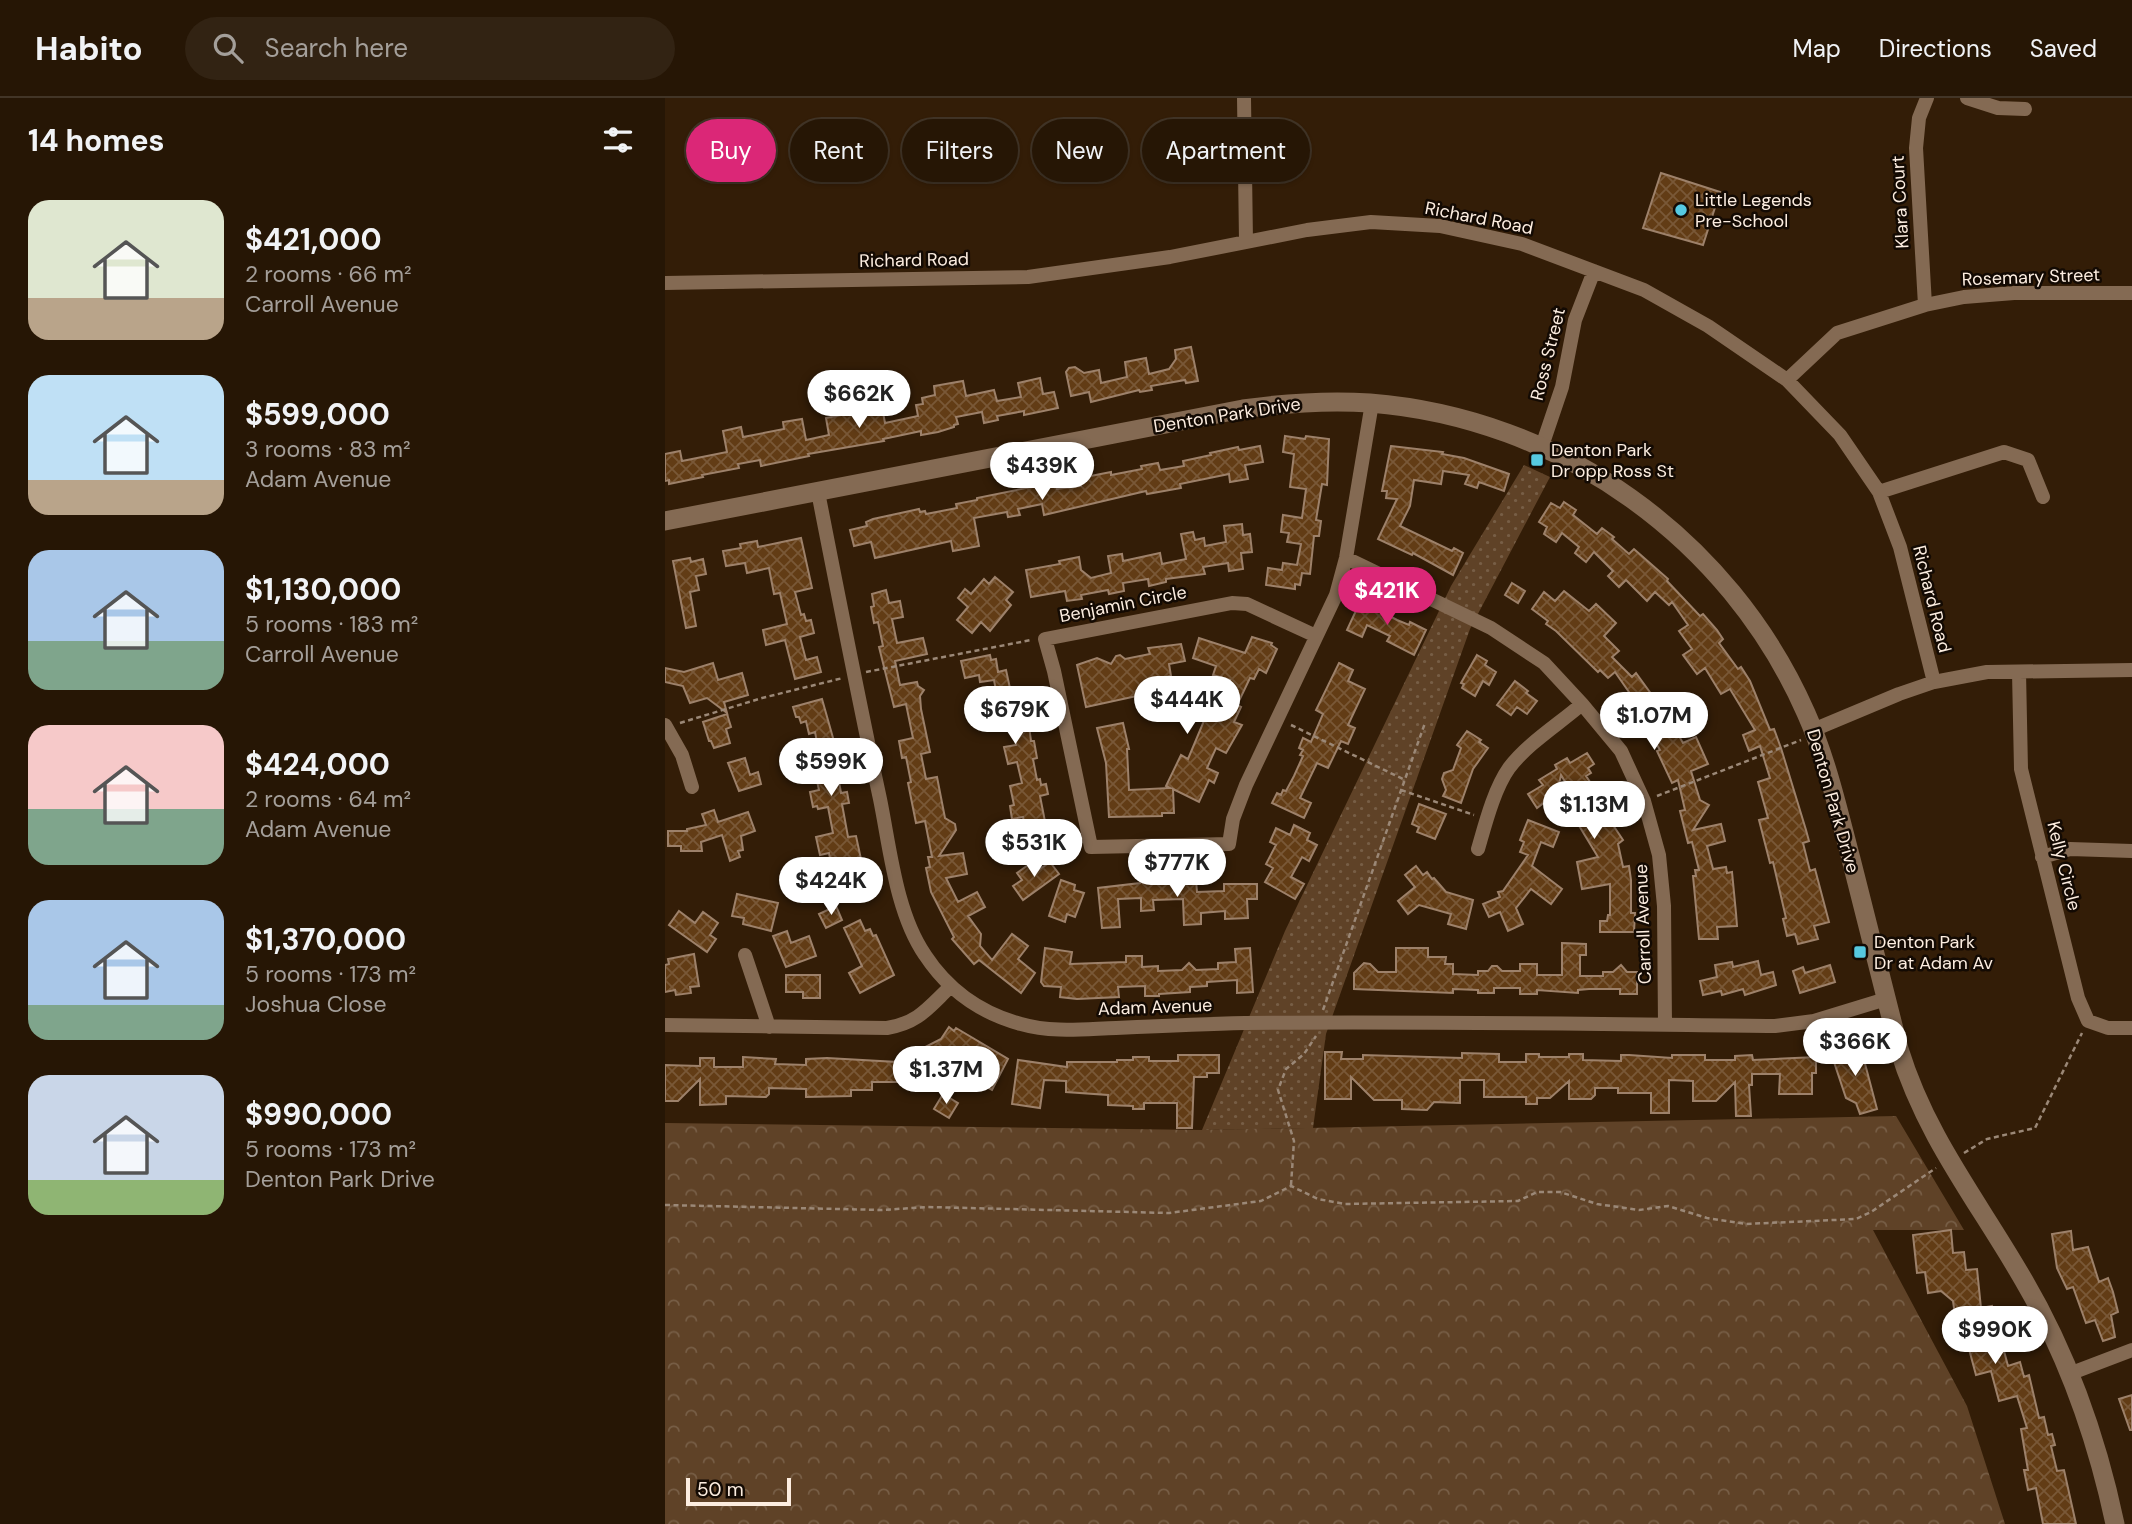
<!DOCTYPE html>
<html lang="en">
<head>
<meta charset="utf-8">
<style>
  :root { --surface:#261605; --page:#322313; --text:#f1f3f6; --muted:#a49f9a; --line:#423527; --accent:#db2777 }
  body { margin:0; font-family:"DM Sans",sans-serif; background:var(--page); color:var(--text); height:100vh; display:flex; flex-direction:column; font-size:26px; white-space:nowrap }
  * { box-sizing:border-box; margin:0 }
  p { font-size:23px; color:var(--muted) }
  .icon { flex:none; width:38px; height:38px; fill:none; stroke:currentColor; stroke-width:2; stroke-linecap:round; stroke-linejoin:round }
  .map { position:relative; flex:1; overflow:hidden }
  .sheet { display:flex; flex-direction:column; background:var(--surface); width:665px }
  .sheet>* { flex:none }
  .banner { position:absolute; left:21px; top:21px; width:665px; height:63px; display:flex; gap:14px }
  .scale { position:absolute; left:21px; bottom:18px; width:105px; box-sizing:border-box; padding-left:7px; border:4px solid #fcede0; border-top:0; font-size:19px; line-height:24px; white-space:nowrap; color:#fcede0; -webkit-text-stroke:5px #130a03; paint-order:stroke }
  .price { position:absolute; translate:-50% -60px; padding:0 16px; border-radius:24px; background:#fff; color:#222; font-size:23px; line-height:46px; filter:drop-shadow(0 2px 4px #0008) }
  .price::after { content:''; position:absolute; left:50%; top:42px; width:21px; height:16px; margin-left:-10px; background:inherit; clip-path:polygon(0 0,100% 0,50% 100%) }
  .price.active { background:var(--accent); color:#fff }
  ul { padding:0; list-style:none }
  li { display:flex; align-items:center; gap:21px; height:175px; padding:0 28px }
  li span { display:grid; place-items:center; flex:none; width:196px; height:140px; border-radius:21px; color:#555 }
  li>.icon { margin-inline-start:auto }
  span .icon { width:84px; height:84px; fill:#fffc; stroke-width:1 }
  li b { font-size:30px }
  h2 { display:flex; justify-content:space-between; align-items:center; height:84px; padding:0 28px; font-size:30px }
  .pill { padding:0 24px; border-radius:32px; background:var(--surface); box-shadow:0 2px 5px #0004,0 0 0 2px var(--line); font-size:24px; line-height:63px }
  .pill.active { background:var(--accent); color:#fff }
  header { display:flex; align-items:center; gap:42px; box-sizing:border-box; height:98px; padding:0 35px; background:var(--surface); border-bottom:2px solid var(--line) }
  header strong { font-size:33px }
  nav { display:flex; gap:38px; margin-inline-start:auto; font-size:24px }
  .search { width:490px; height:63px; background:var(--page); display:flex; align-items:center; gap:18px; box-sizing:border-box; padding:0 24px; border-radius:38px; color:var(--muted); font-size:26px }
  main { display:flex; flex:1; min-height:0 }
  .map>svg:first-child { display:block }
</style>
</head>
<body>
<header>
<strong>Habito</strong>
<div class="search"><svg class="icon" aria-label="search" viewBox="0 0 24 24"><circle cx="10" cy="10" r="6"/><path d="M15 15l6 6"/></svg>Search here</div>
<nav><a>Map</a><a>Directions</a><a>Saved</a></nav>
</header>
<main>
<section class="sheet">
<h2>14 homes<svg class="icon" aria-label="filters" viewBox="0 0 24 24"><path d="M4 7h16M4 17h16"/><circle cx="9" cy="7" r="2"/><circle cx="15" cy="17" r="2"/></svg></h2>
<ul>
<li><span style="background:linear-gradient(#dfe7d0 70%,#b9a48a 0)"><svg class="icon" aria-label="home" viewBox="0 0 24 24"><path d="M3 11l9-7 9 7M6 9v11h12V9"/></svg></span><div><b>$421,000</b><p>2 rooms · 66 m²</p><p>Carroll Avenue</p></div></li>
<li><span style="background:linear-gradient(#bfe0f5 75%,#b9a48a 0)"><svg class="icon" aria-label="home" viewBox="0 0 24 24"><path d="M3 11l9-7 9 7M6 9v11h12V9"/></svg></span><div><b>$599,000</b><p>3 rooms · 83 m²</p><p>Adam Avenue</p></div></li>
<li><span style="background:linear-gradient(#a9c7e8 65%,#7fa58c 0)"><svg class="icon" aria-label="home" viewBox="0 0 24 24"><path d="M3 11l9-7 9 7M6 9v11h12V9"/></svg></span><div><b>$1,130,000</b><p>5 rooms · 183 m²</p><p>Carroll Avenue</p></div></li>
<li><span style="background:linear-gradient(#f6c9c9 60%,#7fa58c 0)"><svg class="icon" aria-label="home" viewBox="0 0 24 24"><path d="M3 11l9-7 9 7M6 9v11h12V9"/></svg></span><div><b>$424,000</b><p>2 rooms · 64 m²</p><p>Adam Avenue</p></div></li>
<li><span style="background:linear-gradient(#a9c7e8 75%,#7fa58c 0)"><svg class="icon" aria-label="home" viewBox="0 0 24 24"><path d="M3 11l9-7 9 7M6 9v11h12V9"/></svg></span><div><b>$1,370,000</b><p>5 rooms · 173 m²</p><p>Joshua Close</p></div></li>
<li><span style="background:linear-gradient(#c9d6e8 75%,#8fb573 0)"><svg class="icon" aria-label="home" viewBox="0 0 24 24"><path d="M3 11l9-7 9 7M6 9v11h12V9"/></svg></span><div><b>$990,000</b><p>5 rooms · 173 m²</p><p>Denton Park Drive</p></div></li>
</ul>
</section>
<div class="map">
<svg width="1467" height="1426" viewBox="0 0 1467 1426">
  <defs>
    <pattern id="grass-dots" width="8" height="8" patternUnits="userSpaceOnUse" patternTransform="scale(1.75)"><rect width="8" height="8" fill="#5f4227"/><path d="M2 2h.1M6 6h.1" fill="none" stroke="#775e46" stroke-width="1.8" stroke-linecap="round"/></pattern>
    <pattern id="forest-crowns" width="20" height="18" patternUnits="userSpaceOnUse" patternTransform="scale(1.75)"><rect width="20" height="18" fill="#5f4227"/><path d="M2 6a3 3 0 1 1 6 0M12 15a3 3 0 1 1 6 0" fill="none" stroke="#775e46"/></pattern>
    <pattern id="building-cross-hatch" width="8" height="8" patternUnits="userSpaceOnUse" patternTransform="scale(1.75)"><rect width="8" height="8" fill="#623c15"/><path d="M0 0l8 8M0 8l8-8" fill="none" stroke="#795837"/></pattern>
  </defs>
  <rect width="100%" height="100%" fill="#331d07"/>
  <path fill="url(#grass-dots)" d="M859 367 885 379 805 531 661 936 648 1030 537 1032 620 833 786 488Z"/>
  <path fill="url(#forest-crowns)" d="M1231 1018 1299 1132H1208L1302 1308 1340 1426H0V1025L537 1032Z"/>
  <path fill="url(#building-cross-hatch)" stroke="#9d816a" stroke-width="2" d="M996 75 1055 94 1038 147 978 130Z
    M526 249 533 283 521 285 520 282 486 288 487 292 475 294 474 292 426 304 424 294 406 298 401 274 404 270 410 269 419 275 434 272 436 285 462 279 460 264 481 260 484 276 504 271 511 261 510 252Z
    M375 280 378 296 389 294 393 310 359 317V313L332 318 333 322 319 325 317 314 291 319 293 326 289 327V329L273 334 256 337V333L223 340 218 341 219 343 143 356 144 358 96 368 95 362 73 366 74 370 37 377 38 379 4 386V382L0 383V356L15 353 17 363 62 354 58 333 76 329 78 339 119 331 118 324 137 321 141 342 164 337 161 320 217 309 220 325 253 318 251 307 258 306 257 300 270 297 269 288 298 283 301 298 329 292 332 303 356 299 353 285Z
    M620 338 640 341 641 338 664 341 662 387 657 386 651 422 656 423 654 438H649L645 476 637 475 635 487 630 486V491L601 487 603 470 617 472 618 465 632 467 636 446 622 444 624 435 616 434 618 417 637 420 641 391 625 389 629 356 618 354Z
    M595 348 598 364 580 367 583 381 565 384 564 376 515 386 516 390 482 396 481 393 379 417 377 406 353 411 355 417 343 419 342 414 309 420 314 448 288 453 286 443 210 460 206 444 189 448 185 432 202 428 201 424 208 421 254 411 255 414 260 413 261 416 292 410 291 406 312 402V400L391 384 392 391 416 388 415 380 446 374V377L477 371 476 368 493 365 495 372 519 368 518 363 546 357 545 355 573 349 574 352Z
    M726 348 778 354 777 356 799 360 844 376 839 393 814 384 812 390 800 386 804 377 778 373 776 386 749 382 745 408 735 428 787 453 789 450 798 455 788 477 748 455 747 457 713 441 732 401 721 400 722 393H717Z
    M899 404 911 412 908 417 932 436 937 430 949 439 947 441 964 456 969 451 1003 481 1002 483 1035 518 1038 516 1052 532 1058 541 1054 545 1073 571 1076 569 1085 583 1105 632 1109 631 1116 650 1141 732 1144 743 1138 745 1145 773 1150 771 1164 824 1149 828 1153 841 1133 846 1130 836 1122 838 1118 821 1121 820 1108 764 1105 765 1094 722 1103 720 1093 684 1105 680 1095 648 1084 653 1078 637 1090 632 1065 591 1056 596 1040 570 1032 576 1018 557 1027 551 1014 533 1023 527 1007 504 1004 507 990 494 982 503 961 482 954 489 943 478 948 473 929 454 921 464 910 455 914 449 897 435 891 444 879 436 882 429 874 424 886 405 895 410Z
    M577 426 578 437 585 436 587 454 576 455 578 471 564 473 563 465 538 469 540 476 501 481V484L484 488 483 481 458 485 459 493 444 496 443 492 416 497 417 501 402 503 400 493 366 499 361 472 395 466 394 463 414 459 416 472 426 480 446 475 443 458 457 456 458 463 495 455 497 466 521 461 516 436 528 434 530 442 539 440 540 448 561 444 559 428Z
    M136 440 147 490 130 494 136 517 139 516 141 523 146 522 149 535 135 539 141 562 152 559 156 574 130 581 120 542 101 547 98 532 122 526 115 495 109 496 104 470 82 475 80 465 61 468 58 453 76 450 75 446 92 443 93 449Z
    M25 460 26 464 38 461 41 476 31 478 34 492 25 494 31 528 21 530 8 463Z
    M330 479 348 494 341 502 346 507 325 533 316 524 307 535 292 522 303 509 293 500 300 491 306 496 319 481 324 486Z
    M847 485 860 493 853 505 840 497Z
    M221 492 224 505 235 503 238 519 227 521 232 545 258 540 262 556 230 563 235 587 252 584 253 588 259 592 255 598 256 611 265 654 256 656 261 681 272 679 280 720 290 726 291 732 274 758 298 755 302 776 281 780 293 804 312 794 320 809 303 818 316 836 315 848 327 862 347 836 363 848 353 861 370 875 356 895 314 862 309 866 287 841 289 839 266 794 261 770 265 769 263 759H267L260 723 251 725 243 685 246 684 241 659 237 660 234 643 248 640 241 606 229 609 214 549 218 548 213 524 209 525 206 509 209 508 207 496Z
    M899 493 924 513 931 506 951 525 939 538 954 553 947 559 967 579 971 575 1000 615 1006 616 1009 621 1007 626 1018 645 1031 639 1043 666 1026 673 1035 702 1044 707 1028 732 1056 726 1060 743 1042 748 1048 771 1061 769 1062 775 1067 774 1071 815 1072 828 1052 829 1053 841H1034L1028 778H1031L1030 772H1034L1027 744 1023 745 1015 713 1020 712 1013 682 1007 685 992 653 995 652 972 613 967 616 958 603 966 597 950 574 943 580 935 572 933 574 891 533 881 526 883 523 867 511 879 494 890 503Z
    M695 504 704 508 709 506 715 509 717 514 732 522 744 527 745 524 761 532 749 557 722 543 725 538 702 527 697 539 682 532Z
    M587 539 607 545 606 547 612 551 601 575 594 571 589 581 585 580 572 607 576 609 569 624 577 627 561 655 551 650 542 670 553 675 549 685 544 682 534 704 508 691 509 715H497V718L444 719 441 665 432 630 458 625 464 651H462L464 692 505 690 501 688 516 657 523 661 546 606 553 609 565 582 548 577 551 568 528 560 534 540 580 555Z
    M516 546 520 563 504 566 506 578 480 583 472 594V598L421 609 412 567 432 560 446 566 451 558 455 557 460 561 485 556 483 550Z
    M325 557 326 562 331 561 333 574 341 572 346 595 360 591 363 605 357 606 362 628H364L366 643H369L372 660 368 661 372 682 375 681 376 687 381 686 383 696 375 698 383 739 363 743 358 719 347 721 345 708 349 707 345 688 357 685 352 664 343 666 339 649 351 647 347 625 339 627 337 617 330 619 326 605 333 603 329 582 315 584 314 577 300 580 296 563Z
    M812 557 822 563 820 567 831 574 824 587 818 583 810 598 797 590 799 586 796 585Z
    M48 565 53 582 77 575 83 597 59 604 62 615 42 600 25 605 18 588 0 584V570L19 574Z
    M674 565 688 572 683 583 700 591 683 627 690 630 683 646 676 643 663 670 652 665 635 700 646 705 639 720 607 705 612 695 616 697 618 692 621 693 629 678 638 658 635 657 638 652 634 650 638 640 646 644 658 616 651 612Z
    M850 583 863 593 861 595 872 603 862 616 852 609 846 617 832 607Z
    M157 601 172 654H169L176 695 182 694 184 705 177 706 183 739 191 738 199 775 195 776 197 788 183 791 180 778 169 781 164 755 155 757 151 739 168 735 163 709 153 711 152 708 148 709 145 694 154 692 147 661 155 659 150 634 144 636 141 623 136 625 134 619H131L128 609Z
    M62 616 66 629 61 631 65 645 49 650 46 643H44L38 624Z
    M802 633 816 642 814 644 823 650 808 671 796 705 778 698 781 692 777 681 779 675 788 672 796 650 792 647Z
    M922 655 929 666 923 670 926 675 921 678 929 690 923 713 942 700 949 713 942 718 958 742 953 746 958 769 964 768 966 782V815H970L969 834H935V823H942L943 817H945V786L917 791 912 764 933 759 910 721 919 715 896 677 890 704 886 706 880 704 872 710 863 696 878 687 874 682 892 671 890 667 902 660 905 665Z
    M80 660 85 677 93 674 96 686 74 693 63 665Z
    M754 706 781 716 770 741 752 734 754 729 747 726Z
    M49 712 53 724 83 714 90 733 76 738 78 752 73 753 75 759 65 763 57 737 36 744 37 753H16V748H3V733H22V731L41 727 37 716Z
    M863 722 894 734 888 749 876 744 867 768 897 791 886 806 866 791 851 810 858 826 843 833 835 814 824 819 818 806 835 799 833 794 838 793 863 757 855 754 859 744 855 742Z
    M629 727 645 735 642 742 652 747 644 763 637 759 626 779 639 786 630 801 600 784 608 770 601 766 611 747 605 744 611 730 625 737Z
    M385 764 394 776 358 802 348 788 357 782 352 775 366 765 372 773Z
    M751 768 758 777 762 774 767 781 769 780 781 794 808 802 801 831 783 826 786 816 754 807 743 816 733 803 750 789 740 777Z
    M512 780V783L531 782 532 794 559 793V786H592V801H582L583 820 560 821V813L536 815V826L519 827 518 801 488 802 489 812 476 813V800L453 801 455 829 437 830 433 790 475 785V782Z
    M396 782 410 787 409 792 419 795 410 819 402 816 400 824 384 818Z
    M72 796 113 805 106 833 78 826 79 820 67 818Z
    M171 808 177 822 161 830 154 816Z
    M14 813 30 825 38 814 53 825 45 837 51 841 42 854 4 827Z
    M195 822 200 833 205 831 208 838 211 837 229 877 195 895 184 875 197 868 179 830Z
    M122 833 126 845 144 838 151 858 121 869 108 838Z
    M897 845 921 846V857H915V878H938V874H948L956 867 962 874H972V896H955V891H924L913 892V895L872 892V896H855V890H829V895H813V892L788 891V895L689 891V875L699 865 705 866 713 874H731V850H763V859H781L780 866H788V876L813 877V873H823L827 868H832L837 873H855V866H872V877H897Z
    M380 850 407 854 405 866 461 864V858H477V869L493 868V873L517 872 524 865 531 872 553 871V865L571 864 570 851 585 850 588 894 572 895V882L542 884V888L525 889V894L494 896V898H480V888L453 889 454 899 412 901 395 899 396 889 379 888 376 884Z
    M29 856 34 888 25 889 26 895 11 897 10 892 0 894V867L4 866 3 861Z
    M1093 863 1096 877 1108 874 1111 887 1080 897 1078 891 1057 897 1056 893 1038 897 1035 883 1052 879 1050 867 1067 864 1068 869Z
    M1165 867 1170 884 1135 895 1128 873 1138 869 1140 875Z
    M121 877H155V900H138V894H121Z
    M284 929 289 933 291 930 343 961 327 992 314 985 319 974 298 962 292 967 281 959 263 969 269 979 254 987 239 960 276 941Z
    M1191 943 1197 963 1199 962 1212 1011 1195 1016 1191 1005 1181 1000 1168 961 1181 958 1177 946Z
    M660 954H677L676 961H698V957L797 960V955L834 956V964H861V956H874V959H904V956H918V962L956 963V957H964L1007 960V957H1040V962H1070V958L1087 957 1088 962 1151 959V975H1147V996H1114L1115 976H1087V987H1084L1086 1018H1071L1070 984 1051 1003H1028V983L1004 982V1015H986V995H953V990H930V997L926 1001H904V983L885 1000H872V1006H861V999H819V982H795V1005L769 1004 762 1012 737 1011V1002H709L686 979V1001H660Z
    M513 957H554V975H542V979H529L527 1030H512V1005H479V1011H468V1008L443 1007V997L401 994V983L379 982 375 1010 347 1006 353 962 402 969V964H452V962H468V959H484V963H513Z
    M78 959 111 961 110 966 141 967V961L162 960 232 964V984H207V992H186V998L141 999V991L104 990V996L101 999 61 998V1006L35 1007V981L13 1003H0V967L35 968V960H49V969H78Z
    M278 996 293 1005 284 1020 269 1011Z
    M1286 1132 1288 1155 1299 1154 1301 1172 1312 1171 1316 1210 1327 1208 1343 1268 1355 1264 1359 1279 1364 1277 1374 1320 1379 1319 1383 1337 1387 1336 1390 1347 1386 1348 1392 1373 1399 1372 1411 1426H1378L1371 1390 1363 1392 1359 1372H1363L1356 1331 1362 1330 1352 1298 1334 1303 1326 1273 1311 1277 1301 1240 1293 1242 1287 1218 1290 1217 1288 1203 1276 1193 1263 1195 1260 1174 1252 1175 1248 1137Z
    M1406 1133 1408 1152 1423 1149 1434 1184 1443 1180 1448 1194 1453 1214 1446 1217 1450 1239 1438 1243 1430 1222 1421 1225 1408 1189 1402 1191 1392 1170 1387 1136Z
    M1467 1297V1332H1465L1454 1301Z"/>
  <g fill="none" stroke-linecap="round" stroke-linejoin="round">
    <path stroke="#9b8877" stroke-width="2.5" stroke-dasharray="5 3.5" stroke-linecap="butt" d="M201 574 366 542
      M15 625 97 600 178 580
      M626 627 740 682
      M736 692 809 717
      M992 698 1136 642
      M658 912 760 625
      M1299 1055 1322 1041 1370 1030 1417 935
      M626 1087 629 1043 613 992 621 971 639 956 651 938
      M0 1107 217 1112 263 1109 504 1115 596 1103 626 1088 653 1101 680 1106 853 1103 872 1094H895L932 1106 974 1112 1003 1108 1042 1120 1081 1126 1191 1121 1206 1114 1271 1070"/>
    <path stroke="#846a53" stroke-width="14" d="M579 0 581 143
      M1302 0 1333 10 1360 11
      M0 185 363 179 505 159 642 132 706 124 775 128 857 146 979 192 1043 228 1122 282 1175 337 1214 394 1235 449 1269 584
      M1260 207 1251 50 1254 20 1262 0
      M1122 282 1172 235 1260 207 1299 199 1349 195H1467
      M877 348 897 289 910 222 929 173
      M153 394C173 496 193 599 215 701 225 750 231 815 260 857 283 892 315 915 356 926 387 935 419 931 451 930 494 928 537 926 580 925 757 923 934 926 1110 928L1149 923 1221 901
      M1214 394 1339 354 1363 362 1378 399
      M681 460 826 530 879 565 917 606 956 653 979 703 994 757 999 808 1000 927
      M651 538 582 506 567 505 380 541 389 573 426 749 564 746 568 721 581 687 671 497 681 460 707 305
      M1354 574 1356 671 1413 900 1423 923 1443 930H1467
      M0 627 17 657 27 689
      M1148 632 1234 596 1269 584 1322 574 1467 572
      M813 751C820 727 829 691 844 670 863 645 894 626 917 606
      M1377 759 1405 751 1467 753
      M80 857 104 929
      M0 927 222 930C253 925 263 910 285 889
      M1404 1276 1467 1252"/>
    <path stroke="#846a53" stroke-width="19" d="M0 423 578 311C621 305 662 302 705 305 895 320 1064 440 1141 615 1162 662 1173 712 1186 761 1202 825 1218 888 1234 951 1261 1039 1313 1103 1358 1181 1402 1256 1432 1341 1450 1426"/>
  </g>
  <g fill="#56c9e0" stroke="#130a03" stroke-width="2.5">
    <circle cx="1016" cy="112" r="7"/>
    <rect x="865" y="355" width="14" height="14" rx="3.5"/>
    <rect x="1188" y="847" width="14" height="14" rx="3.5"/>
  </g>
  <g text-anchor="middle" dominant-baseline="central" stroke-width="5" stroke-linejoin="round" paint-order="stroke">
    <g font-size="18" fill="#fcede0" stroke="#130a03" text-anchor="start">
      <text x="1030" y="102">Little Legends<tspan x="1030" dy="21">Pre-School</tspan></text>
      <text x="886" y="352">Denton Park<tspan x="886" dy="21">Dr opp Ross St</tspan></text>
      <text x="1209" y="844">Denton Park<tspan x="1209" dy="21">Dr at Adam Av</tspan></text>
    </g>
    <g font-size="18" fill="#fcede0" stroke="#130a03">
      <text transform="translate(1235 104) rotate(-93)">Klara Court</text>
      <text transform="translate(814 120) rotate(11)">Richard Road</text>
      <text transform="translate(249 162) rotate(-1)">Richard Road</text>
      <text transform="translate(1366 179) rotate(-2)">Rosemary Street</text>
      <text transform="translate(883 256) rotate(-76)">Ross Street</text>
      <text transform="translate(562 317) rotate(-9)">Denton Park Drive</text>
      <text transform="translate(1267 501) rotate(76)">Richard Road</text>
      <text transform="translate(458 506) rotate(-11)">Benjamin Circle</text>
      <text transform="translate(1168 703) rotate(74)">Denton Park Drive</text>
      <text transform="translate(1399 768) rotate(76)">Kelly Circle</text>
      <text transform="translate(978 826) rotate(-92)">Carroll Avenue</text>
      <text transform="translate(490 909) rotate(-2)">Adam Avenue</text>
    </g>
  </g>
</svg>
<div class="scale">50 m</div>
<b class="price" style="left:194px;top:332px">$662K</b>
<b class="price" style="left:377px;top:404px">$439K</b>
<b class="price active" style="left:722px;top:529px">$421K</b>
<b class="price" style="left:522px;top:638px">$444K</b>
<b class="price" style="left:350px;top:648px">$679K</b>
<b class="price" style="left:989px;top:654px">$1.07M</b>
<b class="price" style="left:166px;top:700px">$599K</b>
<b class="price" style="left:929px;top:743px">$1.13M</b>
<b class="price" style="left:369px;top:781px">$531K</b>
<b class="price" style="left:512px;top:801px">$777K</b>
<b class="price" style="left:166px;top:819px">$424K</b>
<b class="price" style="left:1190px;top:980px">$366K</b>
<b class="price" style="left:281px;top:1008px">$1.37M</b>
<b class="price" style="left:1330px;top:1268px">$990K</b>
<div class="banner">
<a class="pill active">Buy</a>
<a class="pill">Rent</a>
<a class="pill">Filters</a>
<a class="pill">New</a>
<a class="pill">Apartment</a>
</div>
</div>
</main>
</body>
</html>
